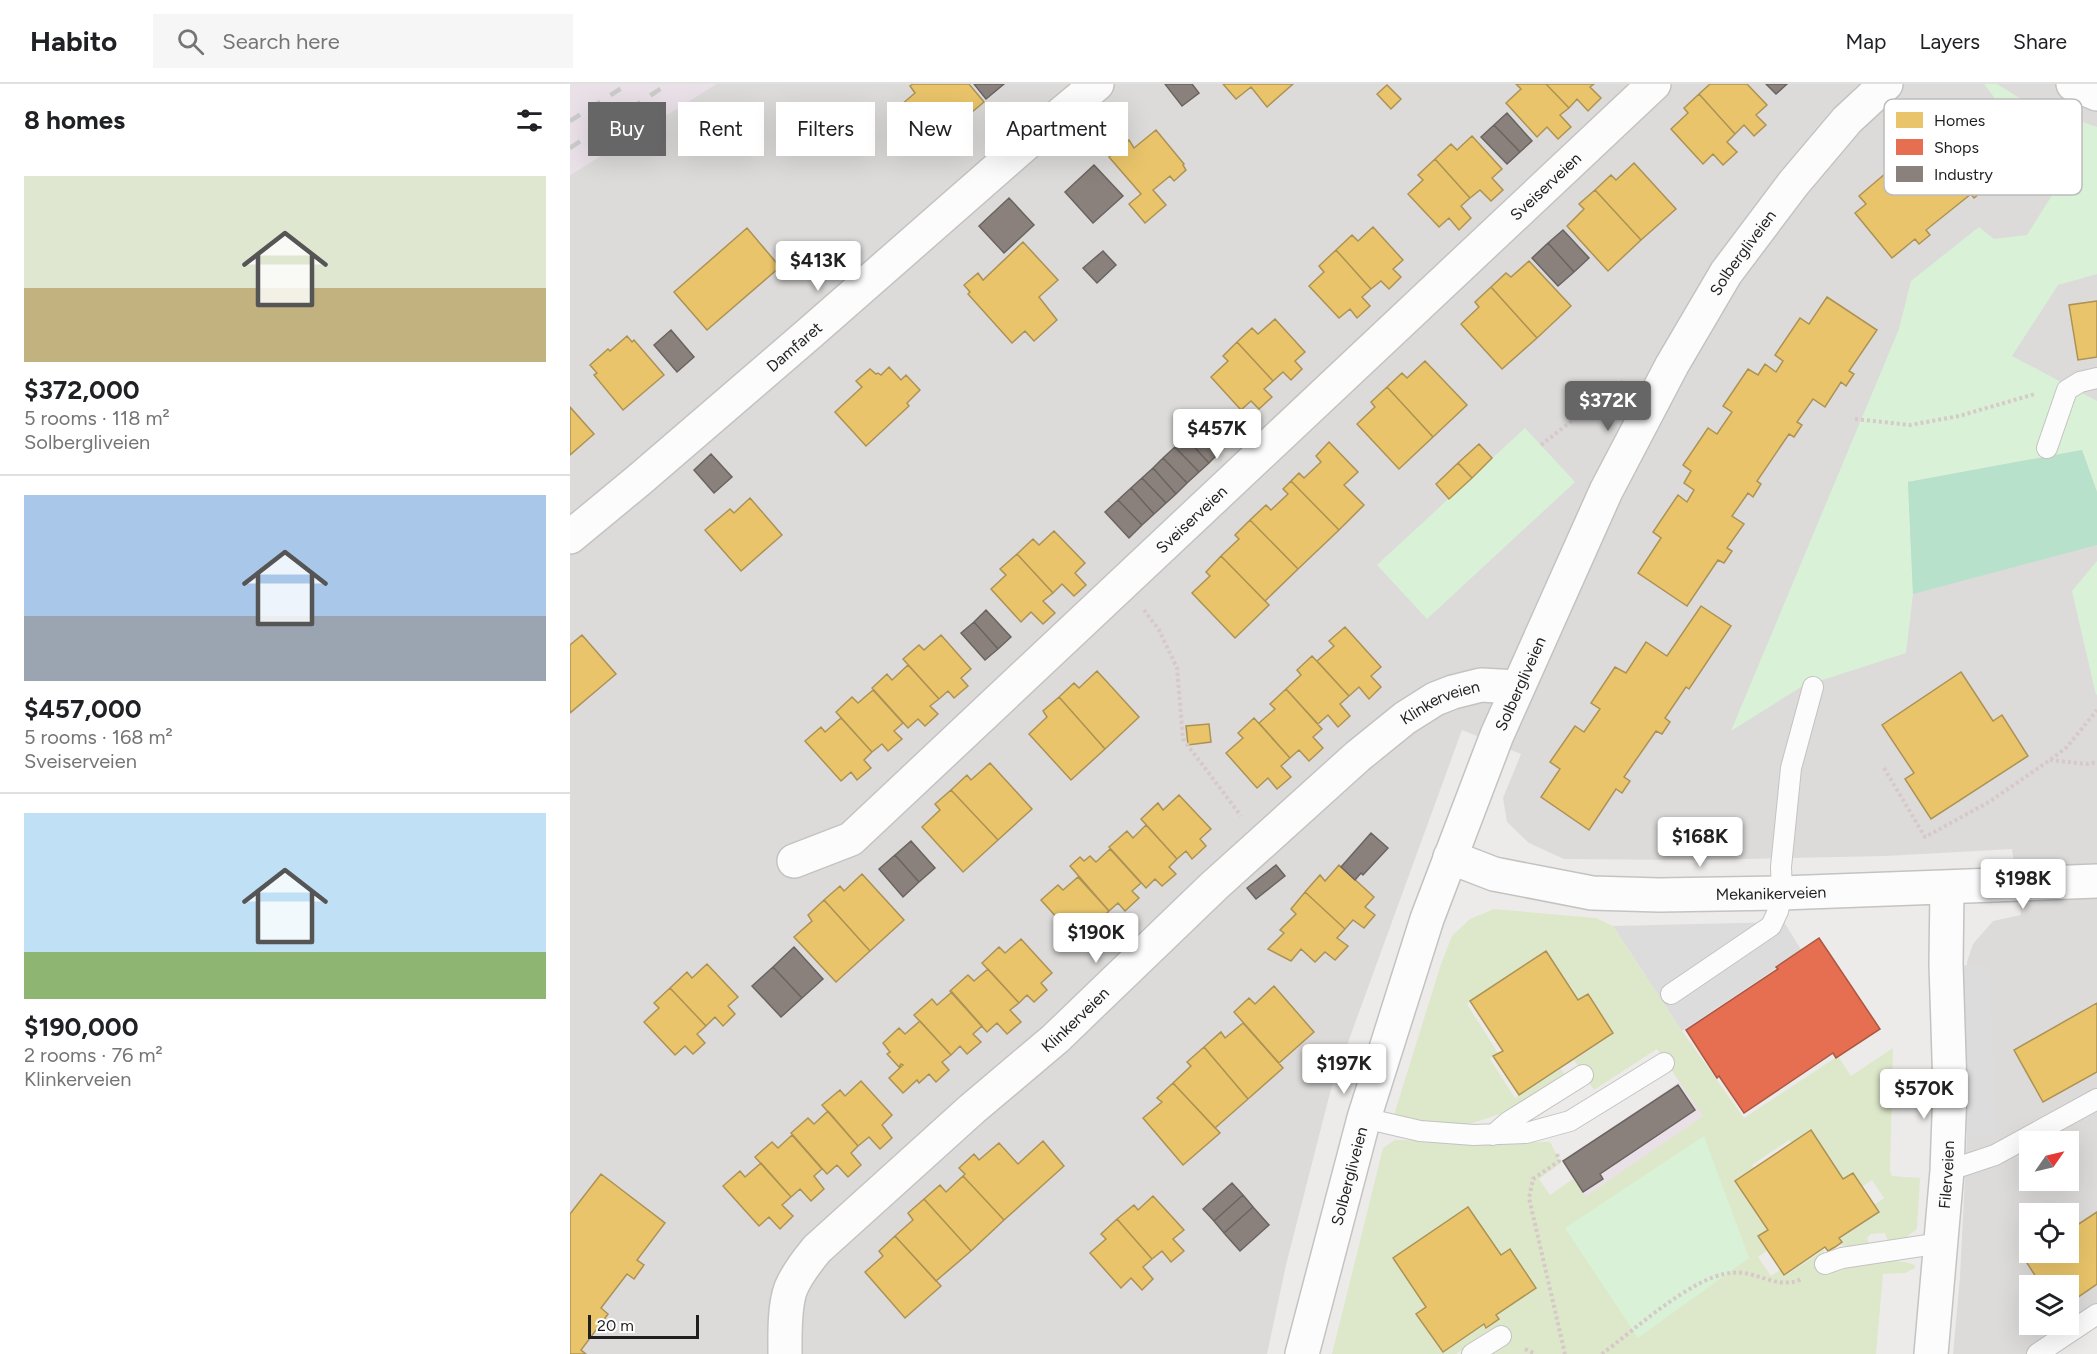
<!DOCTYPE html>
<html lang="en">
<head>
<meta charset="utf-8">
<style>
  :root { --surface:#fff; --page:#f6f6f6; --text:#202124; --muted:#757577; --line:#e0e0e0; --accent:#676666 }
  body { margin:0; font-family:Figtree,sans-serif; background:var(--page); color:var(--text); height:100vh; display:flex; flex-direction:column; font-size:22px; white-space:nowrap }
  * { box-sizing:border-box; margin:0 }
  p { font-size:20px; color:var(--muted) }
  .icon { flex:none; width:33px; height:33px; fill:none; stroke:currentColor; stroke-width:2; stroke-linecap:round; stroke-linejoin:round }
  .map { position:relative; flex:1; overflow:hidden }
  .details { display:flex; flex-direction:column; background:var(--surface); width:570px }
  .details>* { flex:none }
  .hud { position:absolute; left:18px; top:18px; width:570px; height:54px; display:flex; gap:12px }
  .needle { width:39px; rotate:56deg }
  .fabs { position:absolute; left:1449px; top:1047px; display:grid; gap:12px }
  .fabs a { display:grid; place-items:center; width:60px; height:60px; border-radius:0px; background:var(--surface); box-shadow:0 6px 24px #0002; font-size:30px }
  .scale { position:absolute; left:18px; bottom:15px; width:111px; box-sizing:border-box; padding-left:6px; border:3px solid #1f1f1f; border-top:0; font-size:16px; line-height:21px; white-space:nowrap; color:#1f1f1f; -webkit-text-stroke:4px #fff; paint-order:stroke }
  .price { position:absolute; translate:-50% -51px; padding:0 14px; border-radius:6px; background:#fff; color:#222; font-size:20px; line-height:39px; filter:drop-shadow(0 2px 3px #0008) }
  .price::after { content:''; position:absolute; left:50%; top:36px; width:18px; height:14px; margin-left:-9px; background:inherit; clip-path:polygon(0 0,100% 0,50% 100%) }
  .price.active { background:var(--accent); color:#fff }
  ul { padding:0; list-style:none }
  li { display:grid; align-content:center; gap:12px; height:318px; padding:0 24px }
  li+li { border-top:2px solid var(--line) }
  li span { display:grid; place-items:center; height:186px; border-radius:0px; color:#555 }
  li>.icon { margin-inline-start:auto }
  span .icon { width:108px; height:108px; fill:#fffc; stroke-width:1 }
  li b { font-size:26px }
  h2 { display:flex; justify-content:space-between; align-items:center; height:72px; padding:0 24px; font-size:26px }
  .tag { padding:0 21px; border-radius:0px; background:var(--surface); box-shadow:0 6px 24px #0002; font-size:21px; line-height:54px }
  .tag.active { background:var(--accent); color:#fff }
  header { display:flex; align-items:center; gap:36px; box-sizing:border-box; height:84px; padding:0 30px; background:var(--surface); border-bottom:2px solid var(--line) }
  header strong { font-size:28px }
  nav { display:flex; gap:33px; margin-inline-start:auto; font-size:21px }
  .search { width:420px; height:54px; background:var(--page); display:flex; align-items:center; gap:15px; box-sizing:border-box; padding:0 21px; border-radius:0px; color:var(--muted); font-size:22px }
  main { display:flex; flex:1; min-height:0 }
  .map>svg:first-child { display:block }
</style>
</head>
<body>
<header>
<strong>Habito</strong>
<div class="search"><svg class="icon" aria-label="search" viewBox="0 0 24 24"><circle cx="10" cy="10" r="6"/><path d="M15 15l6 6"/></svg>Search here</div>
<nav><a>Map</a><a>Layers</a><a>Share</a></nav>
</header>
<main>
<section class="details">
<h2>8 homes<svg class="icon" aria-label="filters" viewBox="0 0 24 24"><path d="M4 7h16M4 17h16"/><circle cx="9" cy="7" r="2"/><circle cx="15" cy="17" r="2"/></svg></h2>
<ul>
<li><span style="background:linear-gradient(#dfe7d0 60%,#c2b280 0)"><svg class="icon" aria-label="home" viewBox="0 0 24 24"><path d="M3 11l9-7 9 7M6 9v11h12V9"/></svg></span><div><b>$372,000</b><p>5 rooms · 118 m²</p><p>Solbergliveien</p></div></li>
<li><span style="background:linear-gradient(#a9c7e8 65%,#9aa5b1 0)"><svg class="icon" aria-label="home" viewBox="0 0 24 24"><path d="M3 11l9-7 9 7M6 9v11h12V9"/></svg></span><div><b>$457,000</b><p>5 rooms · 168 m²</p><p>Sveiserveien</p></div></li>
<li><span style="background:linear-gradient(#bfe0f5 75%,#8fb573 0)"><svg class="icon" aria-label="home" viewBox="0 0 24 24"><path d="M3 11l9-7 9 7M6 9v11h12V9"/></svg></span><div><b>$190,000</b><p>2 rooms · 76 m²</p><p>Klinkerveien</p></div></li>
</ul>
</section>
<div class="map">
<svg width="1527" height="1270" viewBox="0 0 1527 1270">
  <rect width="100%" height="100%" fill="#edebe9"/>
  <path fill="#dcdbda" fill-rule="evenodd" d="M146 0H1527V1221L1465 1270H1383L1390 1193 1397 1052V878L1403 860 1423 837 1451 831 1442 765 1316 772 1128 776 994 775 959 759 937 738 933 714 951 670 892 646 761 1005 716 1181 697 1270H0V91ZM1460 1058H1498V1096H1460ZM1460 1130H1498V1168H1460ZM1460 1202H1498V1240H1460Z"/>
  <path fill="#eae1e8" d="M0 0H146L0 91Z
    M1110 997 1133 1032 1016 1113 992 1078Z"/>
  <path fill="#dde8ca" d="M924 825 1026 834 1043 842 1112 947 1174 1034 1268 972 1281 992 1323 964 1320 1087 1322 1092 1350 1094 1347 1145 1333 1156 1319 1160 1315 1149 1301 1150 1297 1154 1299 1162 1287 1165 1264 1159 1309 1129 1304 1121 1314 1114 1302 1096 1292 1103 1274 1098 1224 1062 1219 1056 1182 1081 1186 1087 1167 1100 1199 1147 1198 1166 1188 1173 1201 1192 1210 1186 1215 1192 1254 1166 1257 1184 1261 1189C1289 1181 1317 1171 1345 1181V1184L1335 1189 1313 1190 1306 1270H919L941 1255 930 1241 886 1270H762L813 1064 825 1056 980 1058 991 1079 969 1095 980 1111 1003 1095 1016 1112 1133 1032 1087 965 1024 1006 1004 976 1042 951 1017 910 1006 917 975 869 897 920 928 969 920 975 945 1014 991 985 996 992 953 1022 903 1039 871 1043 823 1034 871 880 882 852 900 835Z"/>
  <path fill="#d9f1d6" d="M1414 0H1427L1456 18 1527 43V190L1488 201 1442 272 1527 317V408L1512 366 1338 398 1343 510 1336 569 1231 603 1161 647 1329 245 1341 197 1409 143 1424 155 1457 151 1481 113 1475 81Z
    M955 344 1005 398 857 535 807 481Z
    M1527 477V610L1526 611 1502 507Z
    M1134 1052 1179 1174 1068 1254 995 1144Z"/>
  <path fill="#b7e1cb" d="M1512 366 1527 408V461L1343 510 1338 398Z"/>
  <path fill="#dddcdc" d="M1214 838 1232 867 1112 947 1043 842Z
    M1389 881 1419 882 1426 1051H1397Z"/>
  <path fill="#e9c46a" stroke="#ac9254" stroke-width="1.5" d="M343 0H399L414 18 357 66 324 27 345 9 340 2Z
    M653 0H723L697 23 681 3 666 15Z
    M946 0H976L999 24 990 31 1001 43 988 55 977 43 967 53 936 19 951 5Z
    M976 0H1024L1020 3 1031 14 1018 27 1007 15 999 24Z
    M1140 0H1177L1197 21 1186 31 1196 41 1184 52 1174 41 1165 50 1129 10Z
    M817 1 831 15 821 25 807 10Z
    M1129 10 1165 50 1157 58 1167 68 1153 81 1143 70 1133 80 1101 45 1118 29 1114 24Z
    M1412 25 1449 70 1412 101 1415 105 1404 114 1401 110 1356 146 1360 151 1349 160 1345 155 1322 174 1285 129 1296 120 1289 112 1323 83 1330 92 1351 74 1344 66 1379 37 1386 46Z
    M586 46 614 80 613 81 616 86 604 97 600 92 583 106 596 121 575 139 559 120 571 110 539 73 559 56 564 64Z
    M902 52 932 85 922 94 933 106 921 117 910 106 900 114 865 75 881 60 887 66Z
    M865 75 900 114 891 122 901 134 889 146 879 134 869 143 838 110 853 96 848 91Z
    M1064 79 1106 125 1071 156 1025 106 1041 91 1046 96Z
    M1025 106 1071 156 1038 187 997 142 1014 125 1009 120Z
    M803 143 833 176 823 185 831 193 819 205 811 197 801 205 766 166 782 151 788 157Z
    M177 144 210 183 137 246 104 208Z
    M453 158 488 196 469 213 487 236 464 257 455 247 442 259 398 210 400 208 394 201 408 189 413 196Z
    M766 166 801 205 792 213 800 222 787 234 780 225 769 234 739 202 754 188 749 182Z
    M959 177 1001 222 967 254 921 203 936 189 941 193Z
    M921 203 967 254 932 285 891 240 909 223 905 218Z
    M1257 213 1307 246 1279 287 1284 290 1276 302 1271 298 1255 323 1243 315 1227 338 1232 341 1224 353 1219 350 1187 397 1191 400 1183 413 1178 409 1162 432 1174 440 1157 464 1162 467 1154 479 1148 476 1117 522 1068 489 1091 454 1083 448 1108 411 1117 418 1124 406 1114 399 1121 387 1113 381 1138 344 1147 350 1162 328 1153 322 1178 285 1188 291 1195 280 1206 288 1213 277 1205 271 1230 234 1239 240Z
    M1527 217V273L1508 276 1499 221Z
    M705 235 735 268 725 277 732 285 721 296 713 288 703 297 667 258 682 244 688 250Z
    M57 252 62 258 64 256 94 291 53 326 24 291 27 289 20 281 38 265 40 267Z
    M667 258 703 297 694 305 702 313 689 325 681 317 671 326 641 293 658 277 653 272Z
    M855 277 897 321 863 353 817 303 832 289 837 294Z
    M319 283 331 296 336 291 350 306 337 319 339 322 296 362 265 328 292 303 286 297 300 285 306 290 308 289 311 291Z
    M817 303 863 353 829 385 787 340 805 323 801 318Z
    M0 323 24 350 0 371Z
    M759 358 788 388 774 401 794 421 769 446 721 397 729 389 734 394 751 378 746 372Z
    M909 360 922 374 902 394 888 379Z
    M888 379 902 394 879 415 866 400Z
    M721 397 769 446 728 485 680 436 696 421 701 426 718 410 713 405Z
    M180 414 212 451 171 487 135 446 160 425 164 429Z
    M680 436 728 485 695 517 651 472 669 455 665 451Z
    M484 447 515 479 505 489 516 501 504 512 492 500 483 509 447 470 463 455 469 461Z
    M447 470 483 509 473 517 485 529 473 540 461 528 451 538 421 505 436 491 430 485Z
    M651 472 699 521 665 554 622 509 640 492 636 488Z
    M1131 522 1161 542 1119 605 1116 603 1095 634 1100 638 1092 650 1086 647 1054 693 1060 697 1052 709 1046 705 1019 746 971 713 990 685 980 678 1005 642 1014 648 1030 625 1021 619 1045 583 1056 589 1076 558 1097 572Z
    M775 543 811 583 801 592 811 603 799 615 789 603 779 612 747 577 764 562 759 557Z
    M12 551 46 590 0 629V561Z
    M371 551 401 585 391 594 398 602 384 614 378 607 369 615 333 575 349 561 354 566Z
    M742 572 779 612 770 620 780 632 768 643 758 631 748 640 716 605 731 591 727 586Z
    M338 581 369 615 360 622 368 630 355 642 348 635 338 644 302 604 317 590 322 596Z
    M527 587 569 633 535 665 489 613 504 599 509 604Z
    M1391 588 1423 637 1432 631 1458 672 1361 735 1335 695 1344 689 1312 641Z
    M716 605 752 645 743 653 753 664 739 677 729 666 720 674 689 639 705 625 700 620Z
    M303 606 333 639 324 647 332 655 318 667 312 660 302 668 266 628 282 613 288 619Z
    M489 613 535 665 501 696 459 650 477 633 473 627Z
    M271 634 302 668 294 676 301 684 287 696 281 688 271 697 235 657 251 643 255 648Z
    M684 634 720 674 711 682 721 693 707 705 698 694 687 704 656 669 673 654 668 649Z
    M639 640 641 658 618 661 616 642Z
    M420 679 462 725 428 756 381 706 397 691 401 696Z
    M381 706 428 756 393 788 352 743 370 726 365 720Z
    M609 711 641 745 630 755 636 762 622 775 616 767 607 775 571 735 588 719 593 726Z
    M576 741 607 775 599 783 606 790 592 802 585 795 576 804 539 763 557 747 563 754Z
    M540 765 571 799 562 807 569 814 555 827 548 819 539 827 500 782 510 773 514 777 520 772 526 778Z
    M769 781 804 813 795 823 805 831 794 844 783 836 775 845 735 808 750 791 755 797Z
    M292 790 334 836 300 867 254 816 270 802 274 807Z
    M508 793 539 827 531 835 538 842 524 854 518 847 507 856 471 816 488 801 493 806Z
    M735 808 775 845 767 854 778 862 765 876 755 868 745 878 731 865 721 877 698 865 714 849 710 846 726 830 721 825Z
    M254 816 300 867 266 898 224 853 242 837 238 831Z
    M451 855 482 889 471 899 477 906 464 918 457 911 449 919 412 879 429 863 435 869Z
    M976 867 1008 916 1018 910 1043 949 949 1011 923 972 933 967 900 917Z
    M137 880 168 913 158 922 165 930 153 942 145 933 136 942 100 904 117 888 122 894Z
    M418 885 449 919 440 926 451 938 437 950 427 939 417 948 380 907 398 891 404 897Z
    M704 902 744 948 709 979 664 928 679 914 685 920Z
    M100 904 136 942 127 950 135 959 123 970 115 962 105 971 74 938 89 924 84 919Z
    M382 908 412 942 403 950 411 958 397 970 390 962 381 971 344 931 362 915 367 921Z
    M1527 919V988L1473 1018 1444 966Z
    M350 937 381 971 372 978 379 986 366 998 359 990 349 999 347 996 333 1009 319 994 333 981 331 980 329 983 317 970 320 968 313 959 329 944 335 950Z
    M673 939 713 984 678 1015 634 963 651 948 655 954Z
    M634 963 678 1015 645 1044 603 999 621 982 617 978Z
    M291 997 322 1031 312 1041 322 1054 310 1065 299 1053 288 1062 252 1021 270 1006 275 1012Z
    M603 999 650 1049 613 1081 573 1034 592 1018 587 1014Z
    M258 1027 288 1062 281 1069 291 1081 278 1093 267 1081 257 1090 221 1049 238 1034 244 1040Z
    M1241 1046 1273 1095 1283 1089 1309 1128 1269 1154 1272 1158 1265 1163 1258 1167 1255 1163 1214 1191 1188 1152 1198 1146 1165 1097Z
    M222 1051 252 1085 244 1092 254 1105 241 1117 230 1105 221 1113 185 1073 202 1058 208 1064Z
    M473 1057 494 1082 434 1136 393 1092 395 1090 389 1084 404 1070 409 1076 429 1059 448 1080Z
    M191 1079 221 1113 212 1121 223 1132 210 1145 199 1133 189 1142 153 1102 170 1087 175 1093Z
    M31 1090 95 1139 67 1176 74 1181 64 1195 57 1190 31 1224 38 1230 11 1266 16 1270H0V1130Z
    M393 1092 434 1136 401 1167 354 1115 370 1101 376 1108Z
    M583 1112 614 1146 603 1155 614 1167 601 1178 592 1167 582 1175 547 1135 564 1121 568 1126Z
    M354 1115 401 1167 366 1197 325 1152 343 1136 338 1129Z
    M898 1123 931 1171 940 1165 966 1204 926 1231 929 1235 916 1244 914 1240 873 1268 846 1230 856 1223 823 1174Z
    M1527 1128V1200L1498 1220V1202H1472L1455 1176 1467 1168H1498V1147Z
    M547 1135 582 1175 573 1183 583 1195 572 1206 561 1194 551 1204 520 1169 536 1155 531 1150Z
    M325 1152 371 1202 335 1234 295 1188 313 1172 309 1167Z"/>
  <path fill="#e76f51" stroke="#ab5742" stroke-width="1.5" d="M1249 854 1310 945 1266 974 1263 969 1174 1029 1149 992 1147 994 1116 946 1208 885 1206 883Z"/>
  <path fill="#8a817c" stroke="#6a6460" stroke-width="1.5" d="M404 0H434L416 15Z
    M595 0H622L629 9 612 22Z
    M1196 0H1217L1206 10Z
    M937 29 962 57 950 68 924 41Z
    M924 41 950 68 937 80 911 53Z
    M524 81 553 112 523 139 495 108Z
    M439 114 464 141 434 169 409 142Z
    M993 146 1019 174 1004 188 978 159Z
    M978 159 1004 188 988 202 962 174Z
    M533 167 546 181 527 199 513 184Z
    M101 246 124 273 107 288 84 261Z
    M625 344 649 369 639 379 615 353Z
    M615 353 639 379 629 388 605 363Z
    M605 363 629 388 617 399 593 374Z
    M141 370 162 393 144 409 124 386Z
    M593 374 617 399 606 410 583 384Z
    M583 384 606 410 596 419 572 394Z
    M572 394 596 419 584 430 561 404Z
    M561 404 584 430 572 441 548 416Z
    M548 416 572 441 559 454 535 428Z
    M416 526 441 553 428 565 404 538Z
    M404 538 428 565 415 576 391 549Z
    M801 749 818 764 793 791 791 789 785 796 771 783Z
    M341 757 365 784 349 798 325 771Z
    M325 771 349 798 333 813 309 785Z
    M706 781 715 792 686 815 677 804Z
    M224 863 253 895 232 914 203 883Z
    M203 883 232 914 211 933 182 902Z
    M1108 1001 1125 1026 1030 1090 1033 1095 1013 1108 993 1077Z
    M662 1099 673 1111 644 1137 633 1125Z
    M673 1111 683 1123 654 1149 644 1137Z
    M683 1123 699 1141 670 1167 654 1149Z"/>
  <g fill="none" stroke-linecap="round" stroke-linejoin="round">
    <g stroke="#c4c3c2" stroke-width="22">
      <path id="lane" d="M1477 364 1497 306 1510 298 1527 294
        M1101 910 1201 842 1208 827 1212 809 1211 783 1221 684 1243 603
        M794 1034 850 1047 904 1051 956 1049 1000 1037 1094 979
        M923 1051 938 1038 1013 991
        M1377 1087 1425 1071 1527 1015
        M1255 1180 1272 1174 1371 1159
        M902 1270 931 1252
        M1467 1270 1527 1230"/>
    </g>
    <g stroke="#c4c3c2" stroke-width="36">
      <g id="street">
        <path d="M1503 0 1527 10"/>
        <path id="s1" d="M0 453 69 396 241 248 467 50 527 0"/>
        <path id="s2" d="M880 773 924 790 1022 809 1089 811 1212 809 1527 797"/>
        <path id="s3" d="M224 777 281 755 1084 0"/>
        <path id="s4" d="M215 1270C215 1251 214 1222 221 1204 227 1190 237 1177 247 1165L402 1025 485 955 644 802 788 672 835 634 865 615 883 608 911 601 947 603"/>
        <path id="s5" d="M732 1270 794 1034 857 835 927 651 1036 407 1102 281 1156 189 1223 100 1277 36 1316 0"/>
        <path id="s6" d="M1361 1270 1377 1087 1380 1004 1376 880 1377 804"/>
      </g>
    </g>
    <path stroke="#d6c9c8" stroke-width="4" stroke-dasharray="3 3" stroke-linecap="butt" d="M1285 335 1340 341 1389 332 1465 310
      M971 361 1053 297
      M574 526 589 546 607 584 613 655 671 732
      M1480 676 1516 680 1527 678
      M1314 684 1355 753 1419 718 1480 676 1497 663 1527 626
      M987 1070 989 1077 963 1095 959 1114 995 1270
      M955 1265 966 1270
      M1032 1270C1064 1246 1122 1193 1160 1189 1186 1185 1207 1207 1232 1195"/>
    <use href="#lane" stroke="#fcfcfc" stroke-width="20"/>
    <use href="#street" stroke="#fcfcfc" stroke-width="33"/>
    <path stroke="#cbcbca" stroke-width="4.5" stroke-dasharray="12 12" stroke-linecap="butt" d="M0 37 58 0
      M0 64 98 0"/>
  </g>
  <g text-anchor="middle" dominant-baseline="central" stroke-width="6" stroke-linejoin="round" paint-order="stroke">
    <g font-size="16" fill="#1f1f1f" stroke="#fff">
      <text stroke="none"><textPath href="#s3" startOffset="1014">Sveiserveien</textPath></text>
      <text stroke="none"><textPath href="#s5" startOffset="1192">Solbergliveien</textPath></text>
      <text stroke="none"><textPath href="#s1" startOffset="294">Damfaret</textPath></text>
      <text stroke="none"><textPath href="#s3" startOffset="528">Sveiserveien</textPath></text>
      <text stroke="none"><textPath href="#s5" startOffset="706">Solbergliveien</textPath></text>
      <text stroke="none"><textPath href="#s4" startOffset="945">Klinkerveien</textPath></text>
      <text stroke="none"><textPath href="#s2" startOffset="326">Mekanikerveien</textPath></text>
      <text stroke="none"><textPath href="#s4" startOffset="459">Klinkerveien</textPath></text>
      <text stroke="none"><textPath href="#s5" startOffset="184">Solbergliveien</textPath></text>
      <text stroke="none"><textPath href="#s6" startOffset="180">Filerveien</textPath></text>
    </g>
  </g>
  <rect x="1314" y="15" width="198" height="96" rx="9" fill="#fff" stroke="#bcbcbc" stroke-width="1.5"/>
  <rect x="1326" y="28" width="27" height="16" fill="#e9c46a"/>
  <rect x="1326" y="55" width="27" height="16" fill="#e76f51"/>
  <rect x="1326" y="82" width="27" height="16" fill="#8a817c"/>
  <g font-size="16" fill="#1f1f1f">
    <text x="1364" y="42">Homes</text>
    <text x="1364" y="69">Shops</text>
    <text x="1364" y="96">Industry</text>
  </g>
</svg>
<div class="fabs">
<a><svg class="needle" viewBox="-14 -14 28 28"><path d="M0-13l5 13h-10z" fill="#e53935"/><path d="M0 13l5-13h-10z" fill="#757577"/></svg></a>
<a><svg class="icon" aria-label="locate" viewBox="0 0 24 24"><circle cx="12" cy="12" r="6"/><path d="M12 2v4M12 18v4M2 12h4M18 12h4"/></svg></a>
<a><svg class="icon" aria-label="layers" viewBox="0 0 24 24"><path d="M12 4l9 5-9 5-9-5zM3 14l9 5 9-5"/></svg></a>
</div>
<div class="scale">20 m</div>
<b class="price" style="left:248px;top:208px">$413K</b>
<b class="price active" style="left:1038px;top:348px">$372K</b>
<b class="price" style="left:647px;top:376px">$457K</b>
<b class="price" style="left:1130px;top:784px">$168K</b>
<b class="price" style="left:1453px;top:826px">$198K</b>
<b class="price" style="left:526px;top:880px">$190K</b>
<b class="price" style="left:774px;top:1011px">$197K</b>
<b class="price" style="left:1354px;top:1036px">$570K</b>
<div class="hud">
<a class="tag active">Buy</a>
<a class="tag">Rent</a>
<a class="tag">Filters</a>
<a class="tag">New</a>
<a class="tag">Apartment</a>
</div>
</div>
</main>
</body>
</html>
